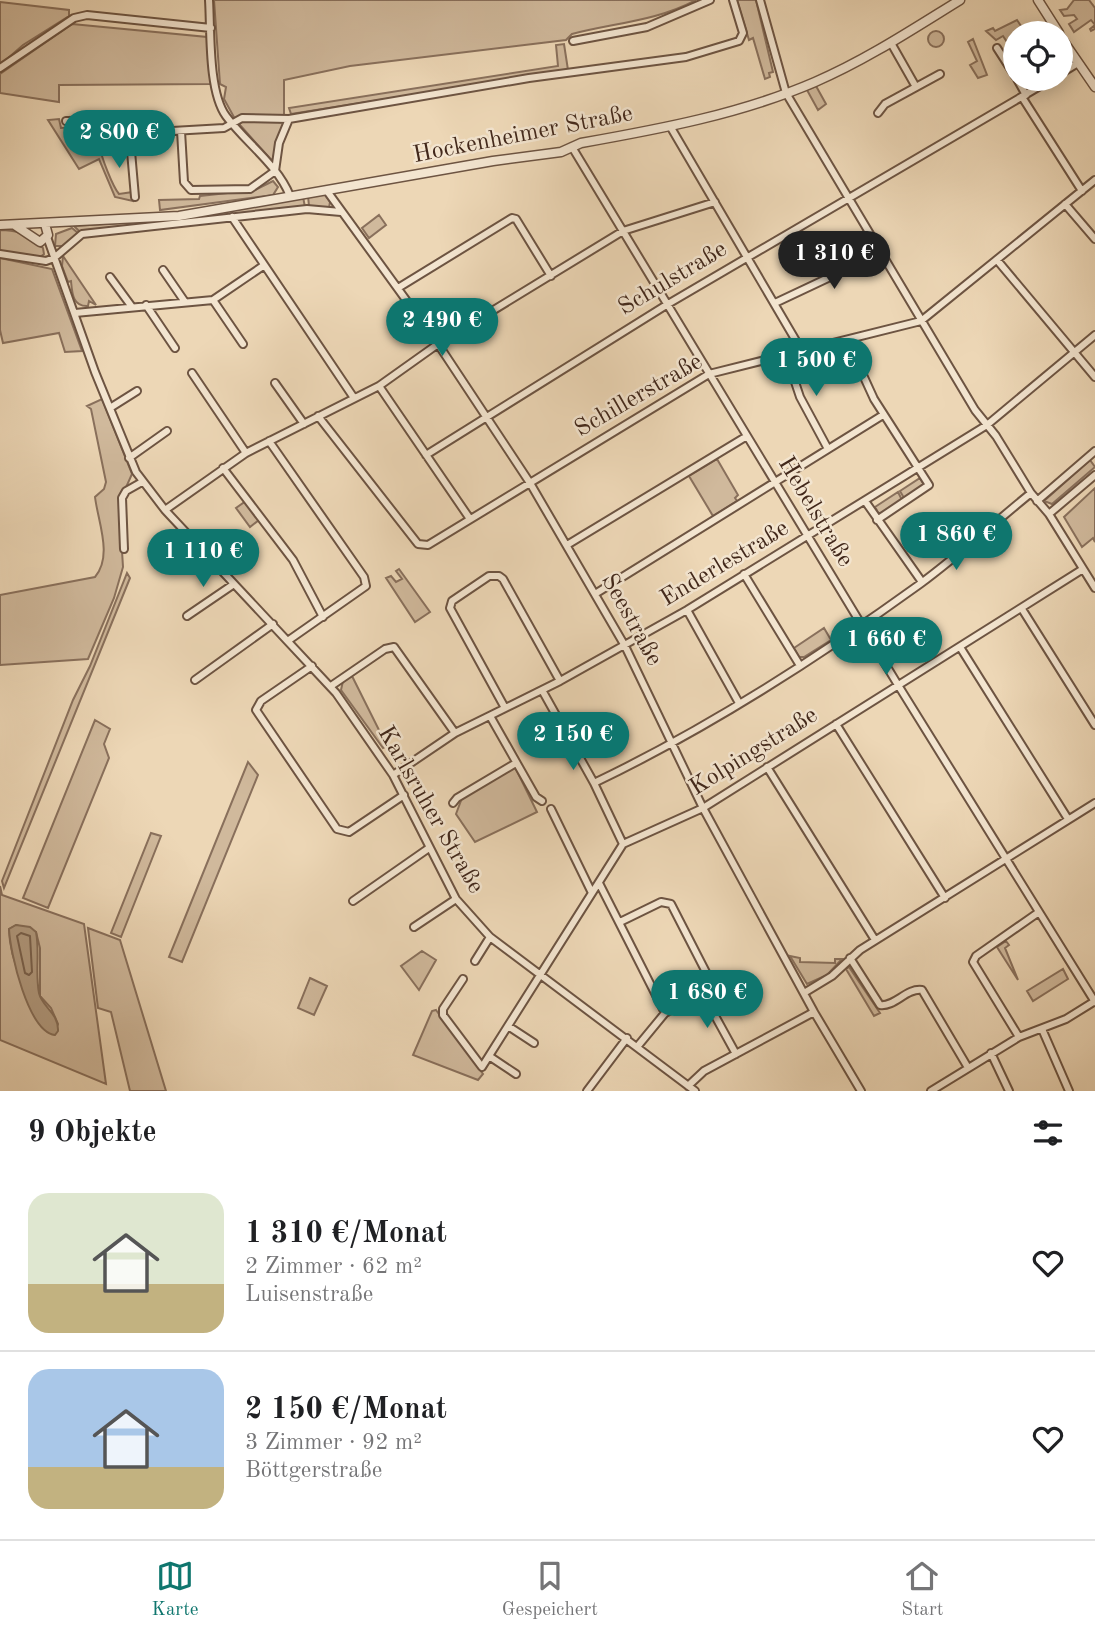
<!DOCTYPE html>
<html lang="de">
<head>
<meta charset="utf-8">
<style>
  :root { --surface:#fff; --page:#f2f2f2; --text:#202124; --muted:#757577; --line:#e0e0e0; --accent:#0f766e }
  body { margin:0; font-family:"Old Standard TT",serif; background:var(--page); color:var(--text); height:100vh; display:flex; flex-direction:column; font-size:26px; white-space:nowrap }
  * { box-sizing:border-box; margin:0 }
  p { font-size:23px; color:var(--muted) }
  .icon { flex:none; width:38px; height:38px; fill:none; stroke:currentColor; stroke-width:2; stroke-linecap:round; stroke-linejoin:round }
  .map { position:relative; height:1091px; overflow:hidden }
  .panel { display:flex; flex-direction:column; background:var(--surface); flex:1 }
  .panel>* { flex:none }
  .controls { position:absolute; left:1003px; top:21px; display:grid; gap:14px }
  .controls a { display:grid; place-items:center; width:70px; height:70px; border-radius:50%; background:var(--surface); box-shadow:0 4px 18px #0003; font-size:35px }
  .price { position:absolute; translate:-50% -60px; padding:0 16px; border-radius:24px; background:var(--accent); color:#fff; font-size:23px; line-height:46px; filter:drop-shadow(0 2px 4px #0008) }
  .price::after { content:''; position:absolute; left:50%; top:42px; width:21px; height:16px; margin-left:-10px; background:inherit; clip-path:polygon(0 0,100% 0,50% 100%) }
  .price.selected { background:#222; color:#fff }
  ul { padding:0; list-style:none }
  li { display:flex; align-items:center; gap:21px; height:175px; padding:0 28px }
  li+li { border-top:2px solid var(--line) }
  li span { display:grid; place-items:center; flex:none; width:196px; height:140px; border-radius:21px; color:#555 }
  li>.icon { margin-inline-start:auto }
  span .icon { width:84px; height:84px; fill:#fffc; stroke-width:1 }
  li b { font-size:30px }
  h2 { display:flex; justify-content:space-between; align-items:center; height:84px; padding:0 28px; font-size:30px }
  .menu { display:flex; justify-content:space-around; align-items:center; height:98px; border-top:2px solid var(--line); background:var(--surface); font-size:19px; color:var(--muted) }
  .menu a { display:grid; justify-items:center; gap:4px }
  .menu .selected { color:var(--accent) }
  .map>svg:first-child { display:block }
</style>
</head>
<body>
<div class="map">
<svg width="1095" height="1091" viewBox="0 0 1095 1091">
  <rect width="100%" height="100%" fill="#edd7b6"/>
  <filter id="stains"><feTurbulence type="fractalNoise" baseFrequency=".00286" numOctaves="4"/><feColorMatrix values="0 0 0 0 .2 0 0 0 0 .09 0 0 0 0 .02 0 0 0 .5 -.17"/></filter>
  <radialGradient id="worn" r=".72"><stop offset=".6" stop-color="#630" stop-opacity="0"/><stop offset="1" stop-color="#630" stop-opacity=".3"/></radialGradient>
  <path fill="#d0b99c" stroke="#89705c" stroke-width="2" fill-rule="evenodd" d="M214 0H696C657 21 614 23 572 34L566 40 350 66 284 80V116L235 119 224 99 226 87 220 84Z
    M737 0H756L773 72 769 73 770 77 765 79 753 38 749 40Z
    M1074 0H1089L1095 8V29L1091 31 1090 29 1095 25 1091 20 1074 32 1069 24 1077 19 1074 15 1064 16 1060 10 1067 9Z
    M0 2 69 10V16L23 45 0 65Z
    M1017 20 1025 32 1015 33V38L1007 42 1003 36 996 40 986 31 993 28 995 31Z
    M72 24 207 37 211 84 59 85V102L0 93V74Z
    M928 39a8 8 0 1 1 16 0a8 8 0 1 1-16 0Z
    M973 39 987 75 978 78 970 65 977 61 968 42Z
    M564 44 568 70 291 114 289 108 558 66 556 45Z
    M816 86 826 104 818 110 807 90Z
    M59 119 61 128 87 126 89 140 100 147C101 157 113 187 119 194L133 192V201L115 197 99 159 79 169 48 120Z
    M284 121 272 161 240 125V122Z
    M273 181 278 187 273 195 160 210 159 200 199 199 200 196 255 190Z
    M325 194 330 202 329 208 309 206 308 196Z
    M303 197 305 207 80 232 74 226 179 219Z
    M379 215 386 225 369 238 362 228Z
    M72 228 78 233 65 246H55L56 234Z
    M0 230C24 230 25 237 43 248L44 254 39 258 0 251Z
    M63 256 96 305 89 301 88 306C72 307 72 291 71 281L68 282 62 266Z
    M0 258 52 269 82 351 65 352 59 333 3 343 0 330Z
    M102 399 132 474 119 503 123 567 114 598 88 659 0 665V595L95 577C113 556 98 522 95 497L104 489 106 482 91 409 87 406Z
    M717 459 738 495 735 498 737 501 713 516 689 476Z
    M1090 460 1095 467 1052 504 1044 501Z
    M920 478 924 485 904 498 900 491Z
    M1095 488V542L1093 538 1082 547 1064 517Z
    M898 492 902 500 880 516 875 507Z
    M246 501 259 520 250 527 236 508Z
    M399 569 430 612 415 622 386 578 391 576 396 582 402 579 396 571Z
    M127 573 130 578 4 888 2 881 73 700 90 666Z
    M824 628 831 640 804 657H799L794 648Z
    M352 676 387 746 383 748 341 690 343 681Z
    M95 720 110 729 104 744 109 758 48 908 23 898Z
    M248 762 258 775 182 962 169 957Z
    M515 767 537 812 475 842 456 814 462 798Z
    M151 833 161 836 121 937 111 933Z
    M0 886 2 895 84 924 106 1084 0 1040ZM16 925 36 932 40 948V996L51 1008 58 1024 54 1034C33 1001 10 970 9 929Z
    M88 928 120 940 166 1091H130L111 1012 98 1008Z
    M1006 941 1009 945 1005 948 1018 980 997 947Z
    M422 951 436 960 419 990 401 966Z
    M790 956 800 958V962L835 963V959H842L827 975 807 984Z
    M849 967 880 1013 874 1016 846 969Z
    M1063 969 1068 979 1033 1001 1027 991Z
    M310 978 327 986 314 1015 298 1008Z
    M436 1010 483 1074 478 1080 413 1055 432 1011Z"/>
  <path fill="#b39c81" stroke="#866e58" stroke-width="2" d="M16 925 30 927 36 932C40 952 35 973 39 993 42 1007 59 1013 58 1031L55 1035C28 1032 10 952 9 929Z"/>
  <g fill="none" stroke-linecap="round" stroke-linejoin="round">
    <path stroke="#7a624e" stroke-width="2" d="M21 933 30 936 32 972 29 975 25 973 17 936Z"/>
    <g stroke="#6d5442" stroke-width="10">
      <path id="minor" d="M209 0C211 31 208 91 226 116 246 143 277 164 290 196
        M760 0 786 93 975 410 996 436 1031 493 1049 514 1095 588
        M573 41 647 27 710 0
        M891 43 916 87
        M997 48 1015 76
        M0 68 74 18 87 15 211 28
        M1060 74 1078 63
        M1017 79 1026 95
        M1022 97 1082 191
        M878 113 885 104 940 74
        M100 120 94 125V134L103 140H130L144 138 155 132 224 128 242 118 289 119
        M66 121C89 120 138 116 155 132
        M670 126 802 351
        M181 131 184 182 191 190 250 189 275 171
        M130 140 135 197
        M572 147 898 685 1095 1002
        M275 171 279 143 289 119 529 78 686 57 739 41 743 33 733 0
        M327 191 438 344 530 483 625 646 703 808 814 1012 861 1091
        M1065 204 1095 239
        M232 217 354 398
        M47 237 95 372 136 472 165 510 336 693 393 775 456 899 490 937 695 1091
        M0 254 46 261 54 258 82 234 307 209 341 212
        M997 260 1095 377
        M163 270 185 302
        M110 277 132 307
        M398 288 512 218 516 219 551 276
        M213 300 243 344
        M775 303 881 253
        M146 305 175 348
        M75 313 213 300 263 266
        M847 340 874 399 929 485 877 520
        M786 355 800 397 828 449
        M192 373 246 453
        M275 383 304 424
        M379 386 470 519
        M110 408 137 391
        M318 416 418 544 428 545 709 374 921 321 1095 180
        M269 441 364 577 366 586 289 640
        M426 455 668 304 1052 79
        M129 458 167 431
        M223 468 293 560 323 617
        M865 501 922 582
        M1037 501 1095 451
        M165 510 246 453 379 386 438 344 623 231 715 202
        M1049 514 1095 475
        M567 545 747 436
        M124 549 122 498 126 491 142 482
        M162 564 196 541
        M744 574 799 664
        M595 594 883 415
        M1022 609 1095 725
        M687 610 739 703
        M187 616 234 584
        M960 647 1068 819
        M312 666 261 701 256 710 337 829 349 832 404 795
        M195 680 273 624
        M331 686 385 649 394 647 455 733
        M542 690 594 783 623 844
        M505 708 450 608 452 601 489 576H499L503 579 560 681
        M490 716 536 797 542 801
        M836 724 945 898
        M767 767 875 940
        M393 775 455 733 560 681 687 610 987 425 1095 335
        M594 783C707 729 819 657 920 584 958 556 994 523 1031 493
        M453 803 457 798 516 763
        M551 809 592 893
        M599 883 665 1013
        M353 901 429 848
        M620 922 661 902 671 904 709 978 703 994 665 1013 637 1047
        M414 927 456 899
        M850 958 880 1005C895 1007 906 988 922 990L967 1066
        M475 961 490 937
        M463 979 443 1009V1015L482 1067 623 844 703 808 1083 569
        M804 993 832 976 860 950 1095 803
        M703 994 736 1054
        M508 1026 534 1043
        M1042 1029 1069 1091
        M1019 1037 973 962 976 956 1039 912
        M991 1053 1009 1091
        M489 1056 516 1074
        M688 1086 704 1071 814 1012
        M587 1091 627 1038
        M931 1091 1019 1037 1066 1019 1095 1001"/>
    </g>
    <g stroke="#6d5442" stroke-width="11">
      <path id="tertiary" d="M1038 0 1059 33
        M1060 36 1095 87
        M0 225 179 216 493 161 561 152 581 143C660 129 741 114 815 82 866 60 913 29 960 0
        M16 226 40 242 48 235 45 224"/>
    </g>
    <use href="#minor" stroke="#f3e5d0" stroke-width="6"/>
    <use href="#tertiary" stroke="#f3e5d0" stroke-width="8"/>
  </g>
  <g text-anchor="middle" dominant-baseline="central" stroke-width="5" stroke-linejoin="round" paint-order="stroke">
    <g font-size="24" fill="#42281b" stroke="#f3e5d0">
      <text transform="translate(523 135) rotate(-11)">Hockenheimer Straße</text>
      <text transform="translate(673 279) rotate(-31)">Schulstraße</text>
      <text transform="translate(639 396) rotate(-30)">Schillerstraße</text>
      <text transform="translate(815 512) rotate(59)">Hebelstraße</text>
      <text transform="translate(725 564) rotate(-31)">Enderlestraße</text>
      <text transform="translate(631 620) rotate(61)">Seestraße</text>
      <text transform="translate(754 752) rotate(-32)">Kolpingstraße</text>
      <text transform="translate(430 810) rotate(60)">Karlsruher Straße</text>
    </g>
  </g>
  <rect width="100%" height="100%" filter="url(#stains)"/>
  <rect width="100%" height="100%" fill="url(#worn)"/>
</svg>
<div class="controls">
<a><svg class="icon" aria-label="locate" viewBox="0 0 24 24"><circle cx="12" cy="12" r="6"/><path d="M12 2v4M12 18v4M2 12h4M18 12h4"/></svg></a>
</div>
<b class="price" style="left:119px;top:170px">2 800 €</b>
<b class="price selected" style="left:834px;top:291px">1 310 €</b>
<b class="price" style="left:442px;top:358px">2 490 €</b>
<b class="price" style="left:816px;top:398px">1 500 €</b>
<b class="price" style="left:956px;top:572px">1 860 €</b>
<b class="price" style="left:203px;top:589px">1 110 €</b>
<b class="price" style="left:886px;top:677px">1 660 €</b>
<b class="price" style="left:573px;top:772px">2 150 €</b>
<b class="price" style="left:707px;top:1030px">1 680 €</b>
</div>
<section class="panel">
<h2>9 Objekte<svg class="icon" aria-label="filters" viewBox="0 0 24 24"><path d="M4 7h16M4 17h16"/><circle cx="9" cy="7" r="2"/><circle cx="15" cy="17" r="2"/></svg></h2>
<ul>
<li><span style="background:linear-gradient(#dfe7d0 65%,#c2b280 0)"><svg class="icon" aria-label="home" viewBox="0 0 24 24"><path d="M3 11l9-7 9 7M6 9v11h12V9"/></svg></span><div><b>1 310 €/Monat</b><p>2 Zimmer · 62 m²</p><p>Luisenstraße</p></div><svg class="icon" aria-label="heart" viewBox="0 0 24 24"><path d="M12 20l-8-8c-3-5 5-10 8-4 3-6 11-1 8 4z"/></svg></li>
<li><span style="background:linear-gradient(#a9c7e8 70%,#c2b280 0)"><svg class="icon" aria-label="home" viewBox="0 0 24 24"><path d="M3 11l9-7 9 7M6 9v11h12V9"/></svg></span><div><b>2 150 €/Monat</b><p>3 Zimmer · 92 m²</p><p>Böttgerstraße</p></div><svg class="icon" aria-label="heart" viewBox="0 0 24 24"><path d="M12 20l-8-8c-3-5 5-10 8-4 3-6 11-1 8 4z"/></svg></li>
</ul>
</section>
<nav class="menu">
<a class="selected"><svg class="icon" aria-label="map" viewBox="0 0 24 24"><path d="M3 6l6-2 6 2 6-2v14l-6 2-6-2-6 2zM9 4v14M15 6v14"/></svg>Karte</a>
<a><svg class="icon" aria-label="saved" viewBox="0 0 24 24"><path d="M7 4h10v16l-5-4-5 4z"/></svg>Gespeichert</a>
<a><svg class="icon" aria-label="home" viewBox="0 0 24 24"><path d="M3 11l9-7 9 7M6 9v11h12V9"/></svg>Start</a>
</nav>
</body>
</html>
